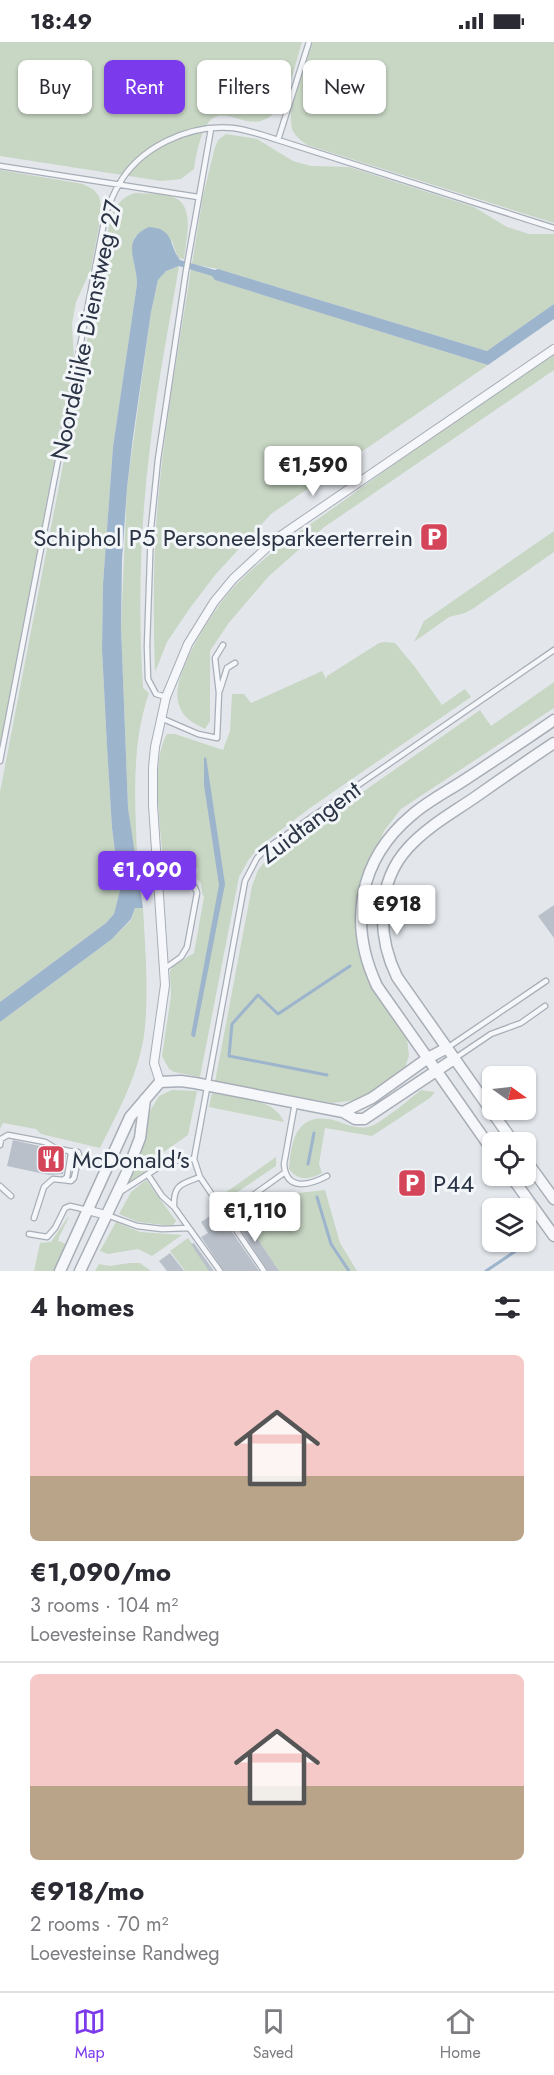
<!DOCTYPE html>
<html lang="en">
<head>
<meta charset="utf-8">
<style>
  :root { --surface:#fff; --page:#f2f2f3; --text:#2b2b33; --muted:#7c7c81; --line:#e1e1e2; --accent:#7c3aed }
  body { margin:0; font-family:Jost,sans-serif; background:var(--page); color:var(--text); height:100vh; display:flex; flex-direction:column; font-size:22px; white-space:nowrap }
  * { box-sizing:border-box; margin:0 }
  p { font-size:20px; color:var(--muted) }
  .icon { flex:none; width:33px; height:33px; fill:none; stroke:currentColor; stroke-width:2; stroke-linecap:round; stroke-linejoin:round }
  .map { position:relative; height:1229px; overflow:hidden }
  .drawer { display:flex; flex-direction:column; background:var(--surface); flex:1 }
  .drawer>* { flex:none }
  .top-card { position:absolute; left:18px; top:18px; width:519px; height:54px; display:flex; gap:12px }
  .needle { width:39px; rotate:104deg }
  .tools { position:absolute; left:482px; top:1024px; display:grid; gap:12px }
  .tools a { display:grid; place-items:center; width:54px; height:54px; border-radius:9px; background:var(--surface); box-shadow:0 2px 4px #0004; font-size:30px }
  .price { position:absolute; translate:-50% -51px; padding:0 14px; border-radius:6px; background:#fff; color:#222; font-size:20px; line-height:39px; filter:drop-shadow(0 2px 3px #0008) }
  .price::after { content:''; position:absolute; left:50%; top:36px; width:18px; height:14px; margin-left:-9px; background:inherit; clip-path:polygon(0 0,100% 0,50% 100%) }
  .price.current { background:var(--accent); color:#fff }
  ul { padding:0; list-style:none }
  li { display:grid; align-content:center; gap:12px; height:318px; padding:0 30px }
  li+li { border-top:2px solid var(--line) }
  li span { display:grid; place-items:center; height:186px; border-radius:9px; color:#555 }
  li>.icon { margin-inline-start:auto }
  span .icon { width:108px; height:108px; fill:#fffc; stroke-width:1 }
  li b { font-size:26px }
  h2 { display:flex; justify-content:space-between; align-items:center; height:72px; padding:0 30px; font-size:26px }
  .tag { padding:0 21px; border-radius:9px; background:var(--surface); box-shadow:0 2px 4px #0004; font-size:21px; line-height:54px }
  .tag.current { background:var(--accent); color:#fff }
  .status { display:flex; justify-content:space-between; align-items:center; height:42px; padding:0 30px; background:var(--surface); direction:ltr }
  .status svg { height:16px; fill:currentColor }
  .menu { display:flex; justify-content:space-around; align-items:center; height:84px; border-top:2px solid var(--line); background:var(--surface); font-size:16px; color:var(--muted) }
  .menu a { display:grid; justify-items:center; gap:3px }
  .menu .current { color:var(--accent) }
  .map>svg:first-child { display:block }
</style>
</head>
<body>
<div class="status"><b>18:49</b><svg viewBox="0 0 49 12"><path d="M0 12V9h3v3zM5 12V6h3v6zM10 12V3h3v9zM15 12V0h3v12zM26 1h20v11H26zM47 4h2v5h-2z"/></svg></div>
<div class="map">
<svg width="554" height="1229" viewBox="0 0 554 1229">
  <rect width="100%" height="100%" fill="#e3e7ec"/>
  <path fill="#c8d6c4" d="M0 0H302C296 19 288 59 273 72 240 102 209 29 194 127L181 137 161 139 0 114Z
    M313 0H554V181L307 103C302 99 296 95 293 89 284 70 306 20 313 0Z
    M226 92 257 97 293 119 311 124 349 125 474 165 507 185 529 192H554V262L487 309 218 227 192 222 203 154 215 105 218 98Z
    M0 128 83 142 94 148 99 154 102 168 91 227 76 260 72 282 74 317 0 703Z
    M135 151C146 152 158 151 169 154 197 159 186 197 184 217L178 216 172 199 136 193C128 210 137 224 137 242L113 405 103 542 102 607 107 704 112 786 120 848 114 872 106 881 0 960V750L111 174C116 163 123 154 135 151Z
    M179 224C169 284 157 344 150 405 140 485 138 565 143 646L149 651C131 704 135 757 137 812L135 820 128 766 121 585 127 446 151 270 158 238 166 229Z
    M191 227 212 234 216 238 488 323 271 472 215 533 190 566 167 600 155 630C153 573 153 516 158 459 165 382 179 304 191 227Z
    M554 310V328L323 486 268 535 228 582 210 609V679L205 687C193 681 183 676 179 663 168 637 214 567 232 547 265 512 307 485 346 457 415 407 484 359 554 310Z
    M554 489V510L474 566 465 571 449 575 414 600 424 579Z
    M384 600 395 601 415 625 442 663 465 647 471 655 310 766 260 804 249 817 239 835 200 1035 174 1030 169 1027 162 1014 171 954 170 929 173 924 194 911 204 855 202 851 201 841 196 836 198 827 179 823 177 832 170 835 165 834C162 798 149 722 167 692H175L223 708 230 689 232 652H244L251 661 322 629 326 637 327 634 379 601Z
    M554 640V666L401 767 384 789 372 817 357 877 358 901 361 919 371 941 407 996 409 1014 403 1031 363 1057 333 1061 215 1040 252 844 258 828 268 816 480 668 491 684Z
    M139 865 143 866 144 883C146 917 148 952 145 985 141 1028 119 1068 100 1106L41 1092 36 1087 3 1081 0 1087V980L112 897 131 878 135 866Z
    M172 1048 197 1049 188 1093 148 1121 144 1131 125 1143 137 1119 147 1089 150 1069 159 1054Z
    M421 1048 435 1050 430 1056 372 1094 325 1086 319 1122 322 1131C309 1138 298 1139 289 1127 291 1102 295 1072 328 1077 342 1079 353 1088 368 1085 378 1084 411 1056 421 1048Z
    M212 1051C236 1056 274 1055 284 1080L209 1065Z
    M276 1115V1124L233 1153 225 1151Z
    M146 1138 176 1179 172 1184 138 1180 119 1172 131 1150Z
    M325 1148 340 1201 357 1229H279L247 1181 289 1152Z
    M68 1175H69L59 1195 58 1201 59 1199 68 1203 56 1229H34L40 1201 51 1200Z
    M116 1180 140 1190 182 1193 152 1214 138 1207 108 1212 100 1209Z
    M188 1196 211 1229H185L170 1209Z
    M129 1221H140L151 1229H95L99 1222 110 1224Z"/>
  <path fill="#9db4cd" d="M149 185C175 187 168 202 180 218L215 228 218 227 487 309 554 262V277L488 323 215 238 212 234 179 224 166 229 158 238 151 270 133 395 127 446 122 518 121 585 128 766 143 866H135L131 877 112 897 0 980V960L106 881 114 872 120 848 112 786 107 704 102 607 103 542 113 405 137 242C137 218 120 198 149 185Z
    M206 715 225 842 195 995H193L191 993 219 843 204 743V716Z"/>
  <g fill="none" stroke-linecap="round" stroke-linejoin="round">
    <path stroke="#9db4cd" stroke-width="3" d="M327 1033 229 1014 232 982 258 953 278 972 350 924
      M308 1122 314 1091
      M317 1155 331 1202 349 1229
      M486 1229 532 1198"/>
  </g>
  <path fill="#bac0ca" d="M554 863V896L538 874Z
    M13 1098 44 1105 54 1110 66 1113 63 1132 49 1133 7 1124Z
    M240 1170 247 1181 279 1229H268L232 1175Z
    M210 1174 217 1185 225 1180 259 1229H224L201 1195 208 1191 201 1180Z
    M194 1201 214 1229H209L191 1202Z
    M170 1211 184 1229H167L159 1219Z"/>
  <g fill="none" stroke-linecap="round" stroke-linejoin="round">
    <g stroke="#a8aeb7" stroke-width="7">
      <path id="service" d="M278 98 309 0
        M0 124 198 155
        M220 648 227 626 235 621
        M166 655 156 652 148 637 147 604 151 486 158 417 186 229 211 87
        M161 676 198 692 217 696 219 651 215 616 223 603
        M0 719 106 170C110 162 113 152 118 144 139 105 189 82 233 86 248 88 263 93 278 98L554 186
        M158 839C173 837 193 834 197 851L187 905 181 915 164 927
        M447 1006 546 939
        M454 1017 491 992 521 981 545 964
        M295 1061 284 1122C286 1150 310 1143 327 1134
        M0 1103 1 1097 8 1093 45 1100 55 1106 69 1109 71 1112 67 1135 63 1138 53 1137 44 1145 34 1176
        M148 1133 162 1154 174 1165
        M200 1135C182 1142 173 1142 174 1165L220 1229
        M63 1138 71 1139 74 1136 79 1113 78 1110 69 1109
        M0 1144 11 1154
        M120 1150 162 1123 174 1119 194 1117
        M252 1154 284 1131
        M107 1173 137 1184 162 1187 189 1186
        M29 1192 47 1195 55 1186 65 1166 70 1164 87 1168
        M264 1229 200 1135 194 1117 245 839 257 816 267 806 554 608"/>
    </g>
    <g stroke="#a8aeb7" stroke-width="10">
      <path id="minor" d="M160 1040 154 1021 165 943 153 763V726L155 705 166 655 188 602 214 560 233 537 276 497 554 307
        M87 1168 106 1173"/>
    </g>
    <g stroke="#a8aeb7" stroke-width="13">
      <path id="tertiary" d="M343 1070 372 1056 428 1016 447 1006
        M514 1101 397 935C377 894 376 841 408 806 427 785 452 771 474 756 501 737 527 719 554 701
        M492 1108 377 944C348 882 358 818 412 773 428 759 448 749 466 737 495 718 525 698 554 678
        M525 1117 554 1157
        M511 1134 554 1194
        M60 1229 130 1075 160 1040 181 1039 195 1041 343 1070 355 1077H364L454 1017
        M80 1229 127 1130 140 1096 145 1057"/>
    </g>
    <use href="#service" stroke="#f6f7fa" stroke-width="4.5"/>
    <use href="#minor" stroke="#f6f7fa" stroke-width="8"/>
    <use href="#tertiary" stroke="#f6f7fa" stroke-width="10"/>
  </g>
  <defs>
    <g id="parking-square" transform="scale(1.5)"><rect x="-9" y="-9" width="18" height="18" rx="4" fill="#d4455a" stroke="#f3f6f9"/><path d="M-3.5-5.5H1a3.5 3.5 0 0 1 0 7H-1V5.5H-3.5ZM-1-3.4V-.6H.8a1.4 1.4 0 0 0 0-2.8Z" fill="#fff"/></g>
    <g id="restaurant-square" transform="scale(1.5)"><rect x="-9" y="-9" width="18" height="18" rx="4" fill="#d4455a" stroke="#f3f6f9"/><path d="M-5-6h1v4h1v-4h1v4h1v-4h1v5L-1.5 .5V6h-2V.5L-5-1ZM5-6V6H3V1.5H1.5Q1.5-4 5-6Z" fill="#fff"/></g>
  </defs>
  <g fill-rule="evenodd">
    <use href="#parking-square" x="434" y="495"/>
    <use href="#restaurant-square" x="51" y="1117"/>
    <use href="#parking-square" x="412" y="1141"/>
  </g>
  <g text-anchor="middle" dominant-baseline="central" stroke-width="6" stroke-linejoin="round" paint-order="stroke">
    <g font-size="24" fill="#2a3445" stroke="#f3f6f9">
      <text transform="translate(86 288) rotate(-78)">Noordelijke Dienstweg 27</text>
      <text transform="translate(310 780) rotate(-37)">Zuidtangent</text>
    </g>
    <g font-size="24" fill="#2a3445" stroke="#f3f6f9" text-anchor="start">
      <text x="413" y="495" text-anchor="end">Schiphol P5 Personeelsparkeerterrein</text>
      <text x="72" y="1117">McDonald's</text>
      <text x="433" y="1141">P44</text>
    </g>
  </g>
</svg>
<div class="tools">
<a><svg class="needle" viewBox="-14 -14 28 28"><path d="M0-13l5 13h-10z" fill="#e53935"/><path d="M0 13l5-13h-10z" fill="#7c7c81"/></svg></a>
<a><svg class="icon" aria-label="locate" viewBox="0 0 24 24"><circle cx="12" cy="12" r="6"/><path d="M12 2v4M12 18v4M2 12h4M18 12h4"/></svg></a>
<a><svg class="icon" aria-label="layers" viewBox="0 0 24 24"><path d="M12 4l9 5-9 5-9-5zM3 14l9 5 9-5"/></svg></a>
</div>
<b class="price" style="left:313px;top:455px">€1,590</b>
<b class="price current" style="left:147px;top:860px">€1,090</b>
<b class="price" style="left:397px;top:894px">€918</b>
<b class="price" style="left:255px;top:1201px">€1,110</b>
<div class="top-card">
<a class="tag">Buy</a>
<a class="tag current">Rent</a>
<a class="tag">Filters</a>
<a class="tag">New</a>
</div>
</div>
<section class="drawer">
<h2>4 homes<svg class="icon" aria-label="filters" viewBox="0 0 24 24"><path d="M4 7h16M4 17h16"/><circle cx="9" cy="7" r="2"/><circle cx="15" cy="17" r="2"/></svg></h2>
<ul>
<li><span style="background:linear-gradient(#f6c9c9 65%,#b9a48a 0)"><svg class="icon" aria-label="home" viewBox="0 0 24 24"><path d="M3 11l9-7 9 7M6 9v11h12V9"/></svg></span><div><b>€1,090/mo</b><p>3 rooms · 104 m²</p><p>Loevesteinse Randweg</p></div></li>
<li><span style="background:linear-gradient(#f6c9c9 60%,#b9a48a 0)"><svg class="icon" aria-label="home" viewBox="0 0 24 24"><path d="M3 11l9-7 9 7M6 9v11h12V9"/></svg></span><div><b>€918/mo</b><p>2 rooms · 70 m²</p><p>Loevesteinse Randweg</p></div></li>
</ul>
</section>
<nav class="menu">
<a class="current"><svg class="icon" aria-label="map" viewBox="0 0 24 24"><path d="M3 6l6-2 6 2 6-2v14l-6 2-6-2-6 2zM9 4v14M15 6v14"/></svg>Map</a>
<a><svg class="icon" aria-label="saved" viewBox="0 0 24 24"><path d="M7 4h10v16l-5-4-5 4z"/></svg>Saved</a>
<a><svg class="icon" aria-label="home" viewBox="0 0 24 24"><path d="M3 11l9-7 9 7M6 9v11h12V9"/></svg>Home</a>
</nav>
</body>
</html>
